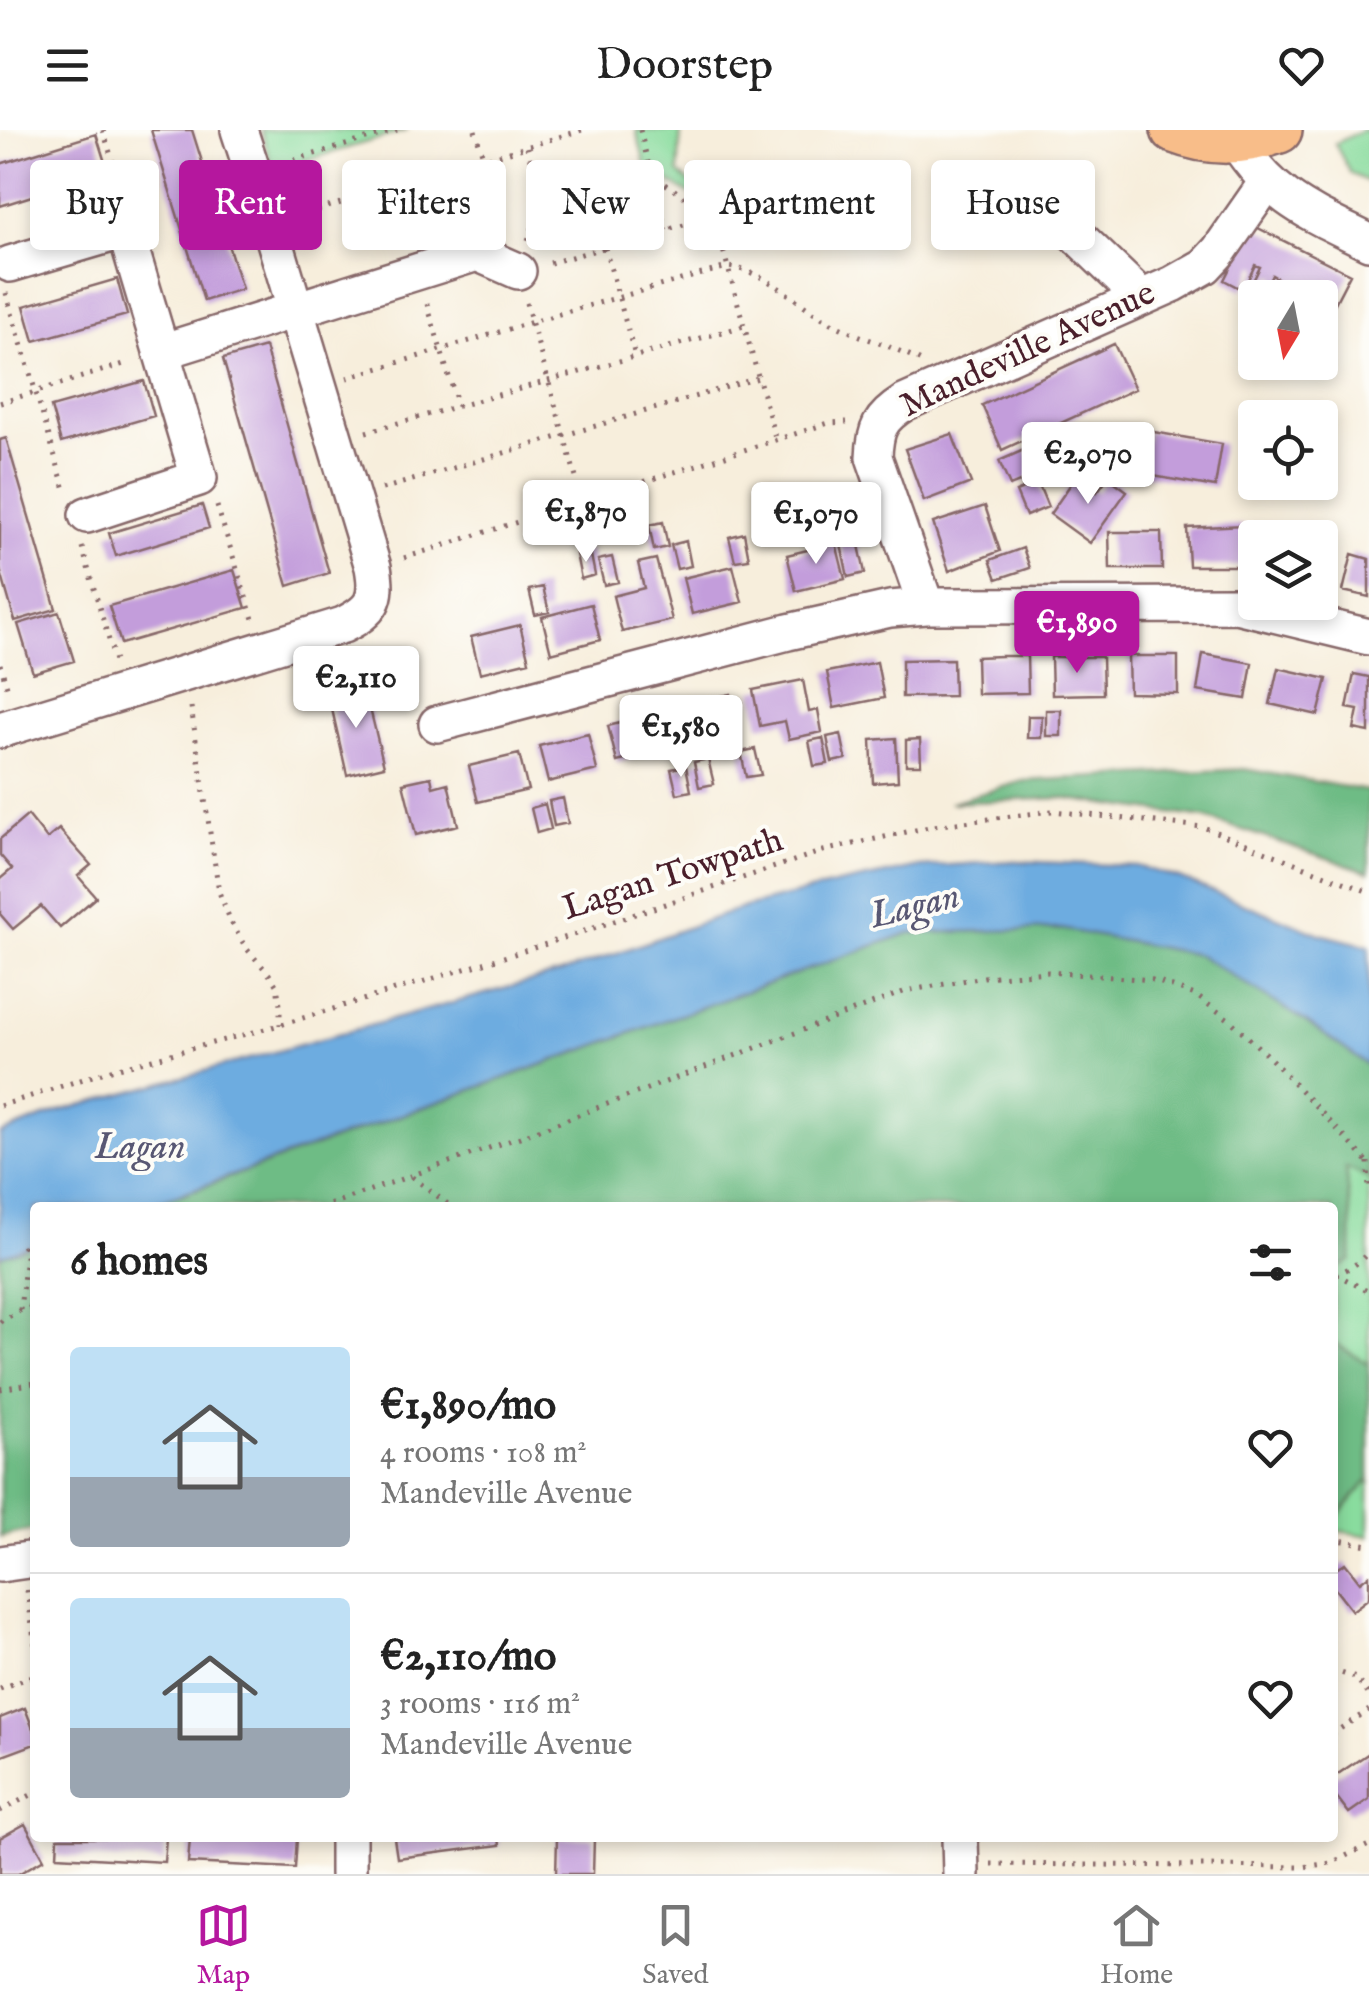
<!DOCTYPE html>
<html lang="en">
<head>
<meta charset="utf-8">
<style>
  :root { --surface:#fff; --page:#f6f6f6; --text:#222; --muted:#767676; --line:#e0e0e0; --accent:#b5179e }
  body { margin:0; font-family:"IM FELL English",serif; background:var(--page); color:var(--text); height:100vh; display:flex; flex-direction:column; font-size:38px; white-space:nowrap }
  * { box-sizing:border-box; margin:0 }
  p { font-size:32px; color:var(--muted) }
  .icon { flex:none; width:55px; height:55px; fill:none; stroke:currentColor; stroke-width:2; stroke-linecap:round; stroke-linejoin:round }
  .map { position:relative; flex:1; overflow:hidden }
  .side { position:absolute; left:30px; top:1072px; width:1308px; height:640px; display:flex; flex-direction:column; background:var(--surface); border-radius:10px; box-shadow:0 5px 15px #0003 }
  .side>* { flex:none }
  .hud { position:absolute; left:30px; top:30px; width:1310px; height:90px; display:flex; gap:20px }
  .needle { width:65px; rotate:190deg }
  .fabs { position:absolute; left:1238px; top:150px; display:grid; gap:20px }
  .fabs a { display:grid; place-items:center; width:100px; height:100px; border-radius:10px; background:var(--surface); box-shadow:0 5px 15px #0003; font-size:50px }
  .price { position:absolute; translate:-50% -85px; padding:0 22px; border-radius:10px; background:#fff; color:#222; font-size:32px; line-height:65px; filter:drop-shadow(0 2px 5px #0008) }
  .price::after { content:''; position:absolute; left:50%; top:60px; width:30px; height:22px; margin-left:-15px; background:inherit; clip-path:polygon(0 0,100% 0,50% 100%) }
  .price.current { background:var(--accent); color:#fff }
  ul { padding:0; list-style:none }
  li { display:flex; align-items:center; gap:30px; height:250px; padding:0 40px }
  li+li { border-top:2px solid var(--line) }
  li span { display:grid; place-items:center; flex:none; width:280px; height:200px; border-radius:10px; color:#555 }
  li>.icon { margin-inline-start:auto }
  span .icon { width:120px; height:120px; fill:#fffc; stroke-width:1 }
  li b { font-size:42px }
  h2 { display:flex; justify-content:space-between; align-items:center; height:120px; padding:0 40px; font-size:42px }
  .chip { padding:0 35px; border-radius:10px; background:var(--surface); box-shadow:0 5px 15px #0003; font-size:35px; line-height:90px }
  .chip.current { background:var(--accent); color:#fff }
  header { display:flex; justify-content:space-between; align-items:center; height:130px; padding:0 40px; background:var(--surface); font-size:45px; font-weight:600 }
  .menu { display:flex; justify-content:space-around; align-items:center; height:140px; border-top:2px solid var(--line); background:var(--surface); font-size:28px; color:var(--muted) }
  .menu a { display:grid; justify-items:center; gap:5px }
  .menu .current { color:var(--accent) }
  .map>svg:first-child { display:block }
</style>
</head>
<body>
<header><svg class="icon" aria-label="menu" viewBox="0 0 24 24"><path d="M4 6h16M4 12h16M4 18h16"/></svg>Doorstep<svg class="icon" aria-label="heart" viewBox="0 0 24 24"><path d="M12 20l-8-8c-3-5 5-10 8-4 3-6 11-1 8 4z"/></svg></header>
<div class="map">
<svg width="1369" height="1744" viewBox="0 0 1369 1744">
  <rect width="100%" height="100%" fill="#fdfcf7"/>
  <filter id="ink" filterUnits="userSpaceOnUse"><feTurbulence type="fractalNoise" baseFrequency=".01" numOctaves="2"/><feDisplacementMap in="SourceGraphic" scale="20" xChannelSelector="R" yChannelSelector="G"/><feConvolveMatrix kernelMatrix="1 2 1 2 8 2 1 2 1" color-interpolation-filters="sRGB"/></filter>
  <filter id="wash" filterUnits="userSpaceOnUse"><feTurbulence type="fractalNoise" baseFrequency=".0048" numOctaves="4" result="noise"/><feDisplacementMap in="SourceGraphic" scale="40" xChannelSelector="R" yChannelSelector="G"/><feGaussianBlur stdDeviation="2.25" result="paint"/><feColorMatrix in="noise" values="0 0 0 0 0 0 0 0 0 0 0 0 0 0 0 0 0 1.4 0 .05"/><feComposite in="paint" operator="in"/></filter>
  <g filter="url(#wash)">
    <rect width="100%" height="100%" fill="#f7eedc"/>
    <path fill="#89dc9e" stroke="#6a7e64" stroke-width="2.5" d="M261 0H408L273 40Z
      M636 0H681L678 43 754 102 646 38Z
      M1362 0H1369V52L1351 44 1335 14Z
      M1346 1037 1369 1048V1234L1333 1212V1141L1351 1129V1090Z
      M1369 1349V1406L1333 1400V1392Z"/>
    <path fill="#6ebc85" stroke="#5c6e58" stroke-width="2.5" d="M1244 639 1369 661V742L1206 688 1060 668 949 673 1023 651Z
      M1062 799 1199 825 1305 891 1369 936V1048L1346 1038 1351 1090V1130L1333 1141 1332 1078H144L909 803Z
      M35 1114V1399L0 1407V1126Z
      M1332 1212 1369 1234V1349L1333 1392Z"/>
    <path fill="#6dace0" stroke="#5c6686" stroke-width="2.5" d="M1012 731 1137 736 1179 748 1320 804 1369 816V936L1305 891 1199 825 1062 799 909 803 144 1077 35 1078V1114L0 1126V1004L60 981 561 843 745 777 838 754 920 737Z"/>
    <g id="blocks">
      <path fill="#c39ddb" d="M151 0H192L242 159 204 171Z
        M96 4 108 42 0 76V34Z
        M1252 95 1350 144 1333 177 1325 173 1320 182V168H1275L1268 164 1277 148 1272 145 1266 157 1253 151 1260 137 1255 135 1243 160 1224 150Z
        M117 149 127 185 34 211 24 176Z
        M1114 214 1135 259 1002 320 982 275Z
        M265 217 329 443 288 456 223 229Z
        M144 251 154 286 61 313 51 277Z
        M1148 301 1222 314 1215 357 1142 344Z
        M952 304 971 353 924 371 905 319Z
        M6 308 56 479 15 491 0 439V310Z
        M1026 319 1037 345 1010 356 999 331Z
        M1108 347 1127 361 1090 413 1050 384 1075 348 1097 362Z
        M1038 353 1048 377 1026 386 1016 362Z
        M202 375 209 398 116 426 109 403Z
        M985 376 1000 421 949 441 933 393Z
        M663 392 668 417 654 420 649 395Z
        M1243 395 1245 436H1189L1187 398Z
        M1109 402H1161L1162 439H1110Z
        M744 403 749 429 735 431 729 407Z
        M857 406 865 443 848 447 840 410Z
        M686 411 691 436 677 439 671 415Z
        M836 413 845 449 796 461 787 425Z
        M1023 418 1030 438 997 449 990 430Z
        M1320 418 1328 420 1321 449 1320 448Z
        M590 420 595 445 581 449 576 424Z
        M1352 424 1369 429V467L1343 461Z
        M612 427 618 452 604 455 598 430Z
        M656 429 672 490 622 502 613 466 644 458 638 433Z
        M733 436 742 472 692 484 683 448Z
        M234 440 246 478 121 514 109 476Z
        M543 457 549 482 535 485 529 460Z
        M591 474 600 510 551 523 542 487Z
        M59 482 74 531 33 543 18 494Z
        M520 495 529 531 480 543 471 507Z
        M1203 524 1252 533 1246 569 1197 561Z
        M1002 526H1027L1028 563 977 564 976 527Z
        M1128 526H1178V564L1129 563Z
        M1051 527H1102L1103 564 1052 565Z
        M953 529 954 566 902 567V530Z
        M877 532 884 568 834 578 827 542Z
        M1278 538 1327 549 1318 585 1270 574Z
        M1354 544 1369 547V602L1354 599 1358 580 1347 578Z
        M803 550 809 582 818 580 822 602 789 609 785 591 760 596 753 560Z
        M365 558 384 636 347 645 329 566Z
        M731 564 738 601 688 611 681 575Z
        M1046 580H1061V606H1046Z
        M657 584 666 620 617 632 608 596Z
        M1028 586H1042L1041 608H1027Z
        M588 604 597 640 548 652 539 616Z
        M841 604 846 629 832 632 827 607Z
        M823 608 828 634 814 636 809 611Z
        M896 608 898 651 873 653 871 610Z
        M920 609 921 635H906V610Z
        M755 619 761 645 746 647 741 622Z
        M519 624 528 660 478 672 469 636Z
        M708 629 714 654 699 657 694 632Z
        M686 636 691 661 677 664 671 639Z
        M431 647 433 657 448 653 458 695 416 705 403 653Z
        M563 668 568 693 554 696 549 671Z
        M545 674 551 699 537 703 531 678Z
        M28 685 47 709 59 699 91 735 78 746 96 767 60 798 41 776 13 799 0 784V749L12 739 0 725V709Z
        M1345 1433 1360 1452 1369 1445V1468L1352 1481 1332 1455V1442Z
        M25 1578 35 1604V1614L0 1627V1588Z
        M1369 1623V1669L1349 1683 1332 1661V1648Z
        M25 1694 44 1729 18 1744H0V1708Z
        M58 1708H166L164 1732 57 1726Z
        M190 1708H297L295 1738 188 1733Z
        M394 1708H499L500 1715 397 1728Z
        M557 1708H594L593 1744H556Z"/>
    </g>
  </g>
  <g filter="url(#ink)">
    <use href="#blocks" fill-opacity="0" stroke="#876769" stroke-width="2.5"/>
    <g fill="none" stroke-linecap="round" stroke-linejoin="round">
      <g stroke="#876769" stroke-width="40">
        <path id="minor" d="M1236 11C1274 70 1309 82 1369 112
          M998 58 1074 103 1141 167
          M10 134 125 100 199 348 87 385
          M161 222 477 123 518 141
          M926 476 874 327C875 299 880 288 904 273L1173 154 1205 136 1219 121 1267 52
          M437 594 788 502 890 479 926 476 1236 475 1369 507
          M0 600 343 495C372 480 379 471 373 437L270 95 239 0
          M0 1434 35 1429
          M348 1708V1744
          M960 1708 961 1744"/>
      </g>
      <g stroke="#876769" stroke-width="50">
        <path id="major" d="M1174 0C1210 14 1243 13 1279 0"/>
      </g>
      <path stroke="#876769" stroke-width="5" stroke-dasharray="2.5 8" stroke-linecap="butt" d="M103 0 124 67
        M475 0 484 30
        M640 0 651 44 714 87 776 311
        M527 17 541 73
        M284 33 397 0
        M298 86 582 0
        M528 110 541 73 651 44 666 100
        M605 118 635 226
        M550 133 712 87
        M6 163 66 363
        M526 173 583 372
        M427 174 458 276
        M347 248 559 184 727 137C766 140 795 173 828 191 858 208 891 215 921 231
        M0 273 130 232
        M366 302 744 196
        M382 359 758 248
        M217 376 253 489
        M82 417 115 531
        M404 428 829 293 847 292
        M0 534 9 563
        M191 577 219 762 231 792 246 818 269 844 277 856 280 875V895
        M0 976 111 940 280 895 540 816 823 721 933 696 1052 681 1203 697 1369 762
        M1368 1032 1369 1062
        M412 1047 453 1078
        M320 1078 520 1007 906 861 984 847 1048 842 1153 850 1195 865 1230 890 1273 931 1369 1033
        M1336 1144C1350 1139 1359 1133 1369 1121
        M1336 1144 1369 1162
        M20 1180 26 1126 21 1111
        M0 1192 20 1180 35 1175
        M0 1259 35 1253
        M1332 1409 1369 1415
        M27 1460 35 1516
        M1332 1540 1356 1548 1369 1565
        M0 1559 35 1545
        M1332 1604 1369 1580
        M0 1681 35 1663
        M991 1734 1303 1737 1331 1733 1369 1715"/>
      <use href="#minor" stroke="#fff" stroke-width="35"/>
      <use href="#major" stroke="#f8bd89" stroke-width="45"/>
    </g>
  </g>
  <g text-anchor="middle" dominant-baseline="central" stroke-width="8" stroke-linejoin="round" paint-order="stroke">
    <g font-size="35" fill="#4a1f2b" stroke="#fdfcf7">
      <text transform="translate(1028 220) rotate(-25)">Mandeville Avenue</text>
      <text transform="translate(673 745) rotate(-18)">Lagan Towpath</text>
    </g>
    <g font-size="38" font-style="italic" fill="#585773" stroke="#fdfcf7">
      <text transform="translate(915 777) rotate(-14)">Lagan</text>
      <text x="140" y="1018">Lagan</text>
    </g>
  </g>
</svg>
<div class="fabs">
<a><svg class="needle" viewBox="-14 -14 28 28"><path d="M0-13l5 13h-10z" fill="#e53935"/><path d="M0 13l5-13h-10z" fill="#767676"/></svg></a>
<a><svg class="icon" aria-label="locate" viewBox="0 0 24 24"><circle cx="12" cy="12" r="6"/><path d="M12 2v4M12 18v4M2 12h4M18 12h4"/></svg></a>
<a><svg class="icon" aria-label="layers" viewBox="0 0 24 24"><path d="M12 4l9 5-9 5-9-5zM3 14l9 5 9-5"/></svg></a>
</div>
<b class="price" style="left:1088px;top:377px">€2,070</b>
<b class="price" style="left:586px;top:435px">€1,870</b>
<b class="price" style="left:816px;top:437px">€1,070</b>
<b class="price current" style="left:1077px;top:546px">€1,890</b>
<b class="price" style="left:356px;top:601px">€2,110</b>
<b class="price" style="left:681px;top:650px">€1,580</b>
<div class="hud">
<a class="chip">Buy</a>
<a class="chip current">Rent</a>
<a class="chip">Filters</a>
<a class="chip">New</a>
<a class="chip">Apartment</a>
<a class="chip">House</a>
</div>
<section class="side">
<h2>6 homes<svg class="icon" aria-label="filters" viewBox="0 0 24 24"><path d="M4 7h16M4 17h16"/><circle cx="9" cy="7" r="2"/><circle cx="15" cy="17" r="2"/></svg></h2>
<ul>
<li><span style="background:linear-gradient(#bfe0f5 65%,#9aa5b1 0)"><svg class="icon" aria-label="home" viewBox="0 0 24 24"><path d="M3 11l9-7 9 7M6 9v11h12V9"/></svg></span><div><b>€1,890/mo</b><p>4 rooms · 108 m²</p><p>Mandeville Avenue</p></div><svg class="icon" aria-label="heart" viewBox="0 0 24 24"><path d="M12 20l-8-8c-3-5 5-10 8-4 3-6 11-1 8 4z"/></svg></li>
<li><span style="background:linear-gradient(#bfe0f5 65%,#9aa5b1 0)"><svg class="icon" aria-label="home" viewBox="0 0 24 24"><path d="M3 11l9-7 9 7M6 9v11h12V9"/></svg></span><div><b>€2,110/mo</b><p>3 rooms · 116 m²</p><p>Mandeville Avenue</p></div><svg class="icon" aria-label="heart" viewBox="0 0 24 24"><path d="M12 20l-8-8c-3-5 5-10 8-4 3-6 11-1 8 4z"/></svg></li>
</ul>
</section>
</div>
<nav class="menu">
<a class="current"><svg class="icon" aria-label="map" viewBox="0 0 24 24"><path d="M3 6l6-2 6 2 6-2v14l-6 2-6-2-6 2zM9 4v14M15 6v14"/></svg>Map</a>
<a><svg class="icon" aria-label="saved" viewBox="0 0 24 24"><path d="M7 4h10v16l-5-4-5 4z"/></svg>Saved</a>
<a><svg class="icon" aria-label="home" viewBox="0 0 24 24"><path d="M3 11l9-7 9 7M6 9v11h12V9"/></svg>Home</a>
</nav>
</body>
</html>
